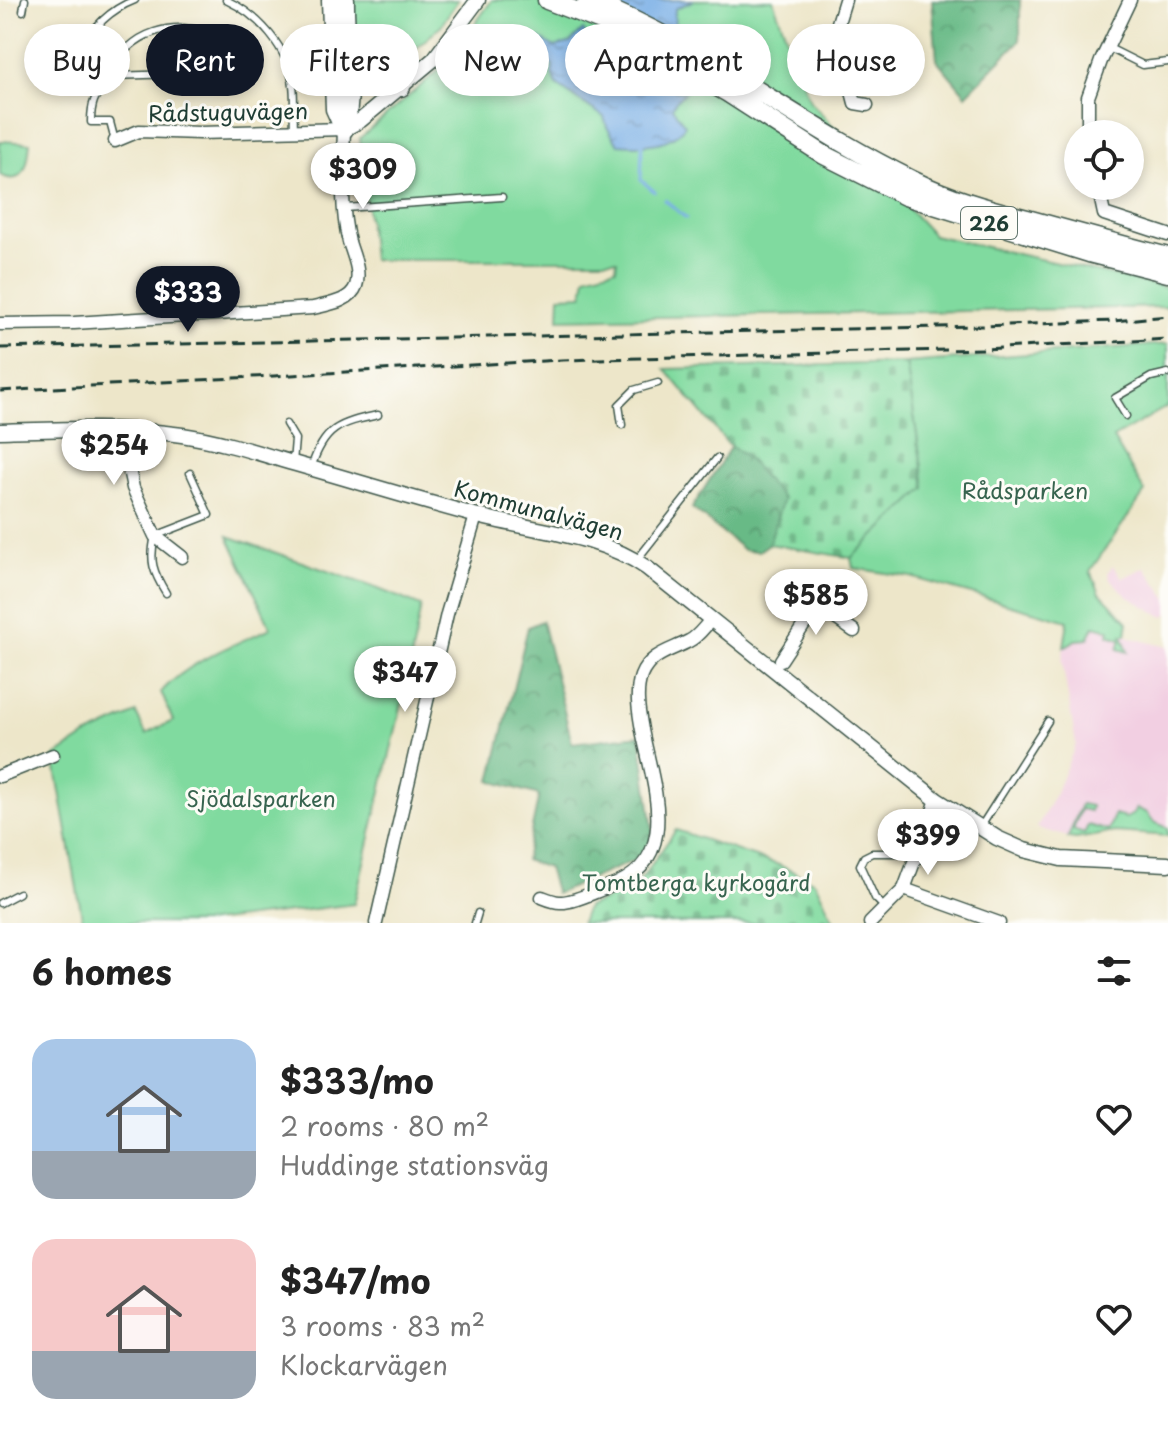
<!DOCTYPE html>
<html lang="en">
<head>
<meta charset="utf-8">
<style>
  :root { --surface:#fff; --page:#f2f2f2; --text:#222; --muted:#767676; --accent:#111827 }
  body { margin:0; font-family:"Playpen Sans",sans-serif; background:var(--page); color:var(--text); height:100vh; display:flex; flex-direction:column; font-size:30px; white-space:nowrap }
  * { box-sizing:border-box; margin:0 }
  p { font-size:26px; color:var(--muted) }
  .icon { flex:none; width:44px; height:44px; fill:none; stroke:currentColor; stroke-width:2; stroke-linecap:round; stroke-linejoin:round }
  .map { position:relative; height:923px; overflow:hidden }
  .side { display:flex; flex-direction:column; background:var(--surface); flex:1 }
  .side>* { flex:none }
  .top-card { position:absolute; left:24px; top:24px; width:1120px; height:72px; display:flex; gap:16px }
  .tools { position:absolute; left:1064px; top:120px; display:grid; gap:16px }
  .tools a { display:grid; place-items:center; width:80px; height:80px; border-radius:50%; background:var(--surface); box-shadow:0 4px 12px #0003; font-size:40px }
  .price { position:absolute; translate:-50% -68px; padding:0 18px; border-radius:28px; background:#fff; color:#222; font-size:26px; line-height:52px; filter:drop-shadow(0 2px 4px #0008) }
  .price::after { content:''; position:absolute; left:50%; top:48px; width:24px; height:18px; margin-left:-12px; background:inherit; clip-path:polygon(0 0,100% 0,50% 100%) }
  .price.on { background:var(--accent); color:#fff }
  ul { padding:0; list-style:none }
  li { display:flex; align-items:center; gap:24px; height:200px; padding:0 32px }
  li span { display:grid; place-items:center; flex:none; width:224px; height:160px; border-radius:24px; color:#555 }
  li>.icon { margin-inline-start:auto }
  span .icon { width:96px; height:96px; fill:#fffc; stroke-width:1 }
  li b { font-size:34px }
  h2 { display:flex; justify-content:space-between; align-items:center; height:96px; padding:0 32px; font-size:34px }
  .tag { padding:0 28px; border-radius:36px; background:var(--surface); box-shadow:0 4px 12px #0003; font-size:28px; line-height:72px }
  .tag.on { background:var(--accent); color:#fff }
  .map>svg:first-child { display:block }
</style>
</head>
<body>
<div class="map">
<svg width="1168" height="923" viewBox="0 0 1168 923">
  <defs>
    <pattern id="forest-crowns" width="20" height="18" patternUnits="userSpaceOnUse" patternTransform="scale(2)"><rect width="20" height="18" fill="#68ba86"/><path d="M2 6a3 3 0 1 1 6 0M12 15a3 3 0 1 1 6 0" fill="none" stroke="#55986e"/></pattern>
    <pattern id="cemetery-stones" width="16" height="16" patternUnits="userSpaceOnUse" patternTransform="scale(2)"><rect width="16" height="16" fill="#80da9f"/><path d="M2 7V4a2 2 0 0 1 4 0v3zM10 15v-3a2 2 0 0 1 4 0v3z" fill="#68b282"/></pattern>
    <pattern id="water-ripples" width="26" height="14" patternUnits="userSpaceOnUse" patternTransform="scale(2)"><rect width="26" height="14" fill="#78aee6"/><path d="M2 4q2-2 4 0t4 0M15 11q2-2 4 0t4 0" fill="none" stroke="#628fbb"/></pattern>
  </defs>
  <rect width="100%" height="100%" fill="#fdfcf7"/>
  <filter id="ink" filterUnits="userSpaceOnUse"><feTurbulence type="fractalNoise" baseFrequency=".0125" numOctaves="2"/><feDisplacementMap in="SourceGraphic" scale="16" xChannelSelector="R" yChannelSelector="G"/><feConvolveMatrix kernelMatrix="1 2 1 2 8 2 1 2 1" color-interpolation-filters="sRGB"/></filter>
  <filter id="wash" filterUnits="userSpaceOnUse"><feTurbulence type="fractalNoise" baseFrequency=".006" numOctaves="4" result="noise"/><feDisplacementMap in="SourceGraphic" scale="32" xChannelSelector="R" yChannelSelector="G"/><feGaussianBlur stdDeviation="1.8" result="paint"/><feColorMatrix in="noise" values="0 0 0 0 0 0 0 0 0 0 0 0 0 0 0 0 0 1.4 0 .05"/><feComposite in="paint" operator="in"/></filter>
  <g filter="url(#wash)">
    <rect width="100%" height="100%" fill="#ede6c9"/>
    <path fill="#f2cfe2" d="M1113 566 1123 578 1145 567 1168 599V613L1164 617 1127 596 1110 579 1108 572Z
      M1068 621 1094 626 1143 641 1168 647V836L1115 832 1075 839 1037 828 1055 794 1076 744 1062 661Z"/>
    <path fill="#80da9f" stroke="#508c6a" stroke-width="2" d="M353 0H458L440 27 386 75H367L355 63Z
      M492 0H773L810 101 933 235 1168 288V307L559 319 560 296 583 295 586 276 616 268 617 260H372L360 138 447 63Z
      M0 141 30 143C28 162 26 188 0 175Z
      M1168 344V406L1113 438 1145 492 1090 571 1100 593 1128 622 1126 635H1122L1128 652 1118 649 1121 639 1109 635 1110 630 1094 626 1088 639 1076 640 1064 647 1068 621 911 577 853 568 851 558 925 488 906 363Z
      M228 536 376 588 421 606 405 691 354 904 203 923H83L54 757 86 736 136 713 146 734 173 721 161 692C189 661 233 645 271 628Z
      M1081 804 1091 806 1090 811 1081 809 1073 830 1084 834 1088 825 1108 831 1114 815 1126 818 1133 814 1136 808 1147 813 1154 822 1168 828V836L1115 832 1076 839 1068 838Z"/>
    <path fill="url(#forest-crowns)" stroke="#447c5d" stroke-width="2" d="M932 0H1020V40L966 95 937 60Z
      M731 446 747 457 783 499 769 544 759 551 744 550 692 508Z
      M542 621 572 743 640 735 653 830 647 855 556 894 548 868 525 860 539 795 491 781 528 627Z"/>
    <path fill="url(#cemetery-stones)" stroke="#508c6a" stroke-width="2" d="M906 363 925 488 851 558 769 544 783 499 747 458 728 444 665 369Z
      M676 830 779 865 815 882 835 923H581L587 907 635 888Z"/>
    <path fill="url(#water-ripples)" stroke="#4c768d" stroke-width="2" d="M616 0H694L675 9 674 35 687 44 669 53 662 79 675 91 685 92 675 102 672 108 685 125C671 147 642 146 618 144L607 127 604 117 557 85 552 74 553 65 545 60 515 52 508 37 501 30 514 28 522 38H539L555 47 570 43 583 30C597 54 607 62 632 72 635 47 619 25 616 0Z"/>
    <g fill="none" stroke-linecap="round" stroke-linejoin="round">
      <path stroke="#78aee6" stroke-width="3" d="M642 143 641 180 655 192
        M665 200 686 218"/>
    </g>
  </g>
  <g filter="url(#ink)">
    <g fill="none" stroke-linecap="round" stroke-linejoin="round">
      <g stroke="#3e564a" stroke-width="9">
        <path id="service" d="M226 0C259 15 288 48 293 85 295 99 293 115 294 129
          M23 11 25 0
          M1107 47 1143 65 1168 62
          M79 53C91 29 109 10 135 0
          M110 76 249 72C245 65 242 57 236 51 209 22 158 20 129 47 125 51 119 56 116 61 113 66 112 73 108 78 96 96 91 100 91 122H110L115 141
          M345 208 502 197
          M1126 416 1115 398 1151 377 1168 373
          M286 424 295 439 293 463
          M622 425 619 405 634 390 658 383
          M311 468C324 428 339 423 378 415
          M636 561 717 458
          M166 593C153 572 149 561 155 536L209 515 190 473
          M980 828 1048 721
          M0 903 19 893
          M885 908 875 898 860 865 864 857 872 853H901
          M475 923 478 913"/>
      </g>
      <g stroke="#3e564a" stroke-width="15">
        <path id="minor" d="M845 0 834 36 846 69 855 103 867 105
          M1088 134V97L1101 61 1130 0
          M1098 186 1104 214 1168 235
          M0 324 74 323 313 308C328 304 350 302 356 286 361 272 353 255 349 242 340 208 343 164 344 129L200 133 139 131 115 141
          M139 431 131 462 130 474 133 488 155 536 182 557
          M781 660 817 605 854 631
          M0 776 53 755
          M904 889 999 923
          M542 897C547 899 554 902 560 902 572 903 594 892 606 888 683 863 654 789 642 730 639 713 635 693 641 676 650 654 670 651 689 641 698 637 704 627 711 620
          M376 923 447 614 476 516
          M870 923 904 889 937 800"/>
      </g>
      <g stroke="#3e564a" stroke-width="17">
        <path id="tertiary" d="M344 129 361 120 434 59 478 0
          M0 431C60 429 123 426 182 435 216 440 249 450 282 460 346 478 410 498 474 515 532 531 597 533 647 568L937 800 997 838 1024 850 1061 859 1168 864"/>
      </g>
      <g stroke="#3e564a" stroke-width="21">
        <path id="primary" d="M331 0 335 109 344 129
          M547 0 606 23 728 93 824 155 905 196 1089 253 1168 273
          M587 0C703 45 800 126 912 180 948 198 988 209 1027 219 1074 232 1121 245 1168 257
          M347 66C362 88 378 85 401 87
          M344 129C355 91 344 40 345 0"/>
      </g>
      <use href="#service" stroke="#fff" stroke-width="6"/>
      <use href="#minor" stroke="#fff" stroke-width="12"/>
      <use href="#tertiary" stroke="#fff" stroke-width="14"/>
      <use href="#primary" stroke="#fff" stroke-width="18"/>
      <path stroke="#1f3d34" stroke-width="3" stroke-dasharray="12 6" stroke-linecap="butt" d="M0 348 981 326 1114 321 1168 316
        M0 391 562 360 983 349 1168 339"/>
    </g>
  </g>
  <g text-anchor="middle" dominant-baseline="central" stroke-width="6" stroke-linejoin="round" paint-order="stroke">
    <rect fill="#fdfcf7" stroke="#62766e" stroke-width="2" x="961" y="207" width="56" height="32" rx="6"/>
    <g font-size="20" font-weight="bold" fill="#1f3d34">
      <text x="989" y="223">226</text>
    </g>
    <g font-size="22" fill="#1f3d34" stroke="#fdfcf7">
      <text transform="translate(228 111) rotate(-1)">Rådstuguvägen</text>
      <text transform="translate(539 509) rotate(15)">Kommunalvägen</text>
    </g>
    <g font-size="22" fill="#37644f" stroke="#fdfcf7">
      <text x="1025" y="489">Rådsparken</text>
      <text x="261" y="797">Sjödalsparken</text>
      <text x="696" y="881">Tomtberga kyrkogård</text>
    </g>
  </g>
</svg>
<div class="tools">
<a><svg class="icon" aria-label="locate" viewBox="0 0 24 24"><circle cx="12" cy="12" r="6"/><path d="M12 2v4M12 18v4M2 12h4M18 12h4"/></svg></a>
</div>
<b class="price" style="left:363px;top:211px">$309</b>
<b class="price on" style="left:188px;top:334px">$333</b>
<b class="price" style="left:114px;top:487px">$254</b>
<b class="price" style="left:816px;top:637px">$585</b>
<b class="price" style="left:405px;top:714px">$347</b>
<b class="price" style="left:928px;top:877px">$399</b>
<div class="top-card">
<a class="tag">Buy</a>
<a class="tag on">Rent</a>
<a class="tag">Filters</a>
<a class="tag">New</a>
<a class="tag">Apartment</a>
<a class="tag">House</a>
</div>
</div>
<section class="side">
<h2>6 homes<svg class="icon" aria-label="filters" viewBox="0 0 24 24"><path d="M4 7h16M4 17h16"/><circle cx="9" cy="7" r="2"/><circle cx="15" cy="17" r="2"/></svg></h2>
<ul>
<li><span style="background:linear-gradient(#a9c7e8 70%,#9aa5b1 0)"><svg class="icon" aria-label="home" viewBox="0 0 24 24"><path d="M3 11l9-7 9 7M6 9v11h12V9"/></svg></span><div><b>$333/mo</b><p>2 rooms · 80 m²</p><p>Huddinge stationsväg</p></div><svg class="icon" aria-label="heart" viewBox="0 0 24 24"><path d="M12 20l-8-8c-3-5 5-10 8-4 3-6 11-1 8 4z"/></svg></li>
<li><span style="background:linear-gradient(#f6c9c9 70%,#9aa5b1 0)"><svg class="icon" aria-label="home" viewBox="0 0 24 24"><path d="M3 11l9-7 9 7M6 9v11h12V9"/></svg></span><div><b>$347/mo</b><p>3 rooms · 83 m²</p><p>Klockarvägen</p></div><svg class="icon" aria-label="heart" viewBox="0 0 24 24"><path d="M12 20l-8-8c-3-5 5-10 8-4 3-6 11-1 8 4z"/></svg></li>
</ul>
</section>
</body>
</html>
